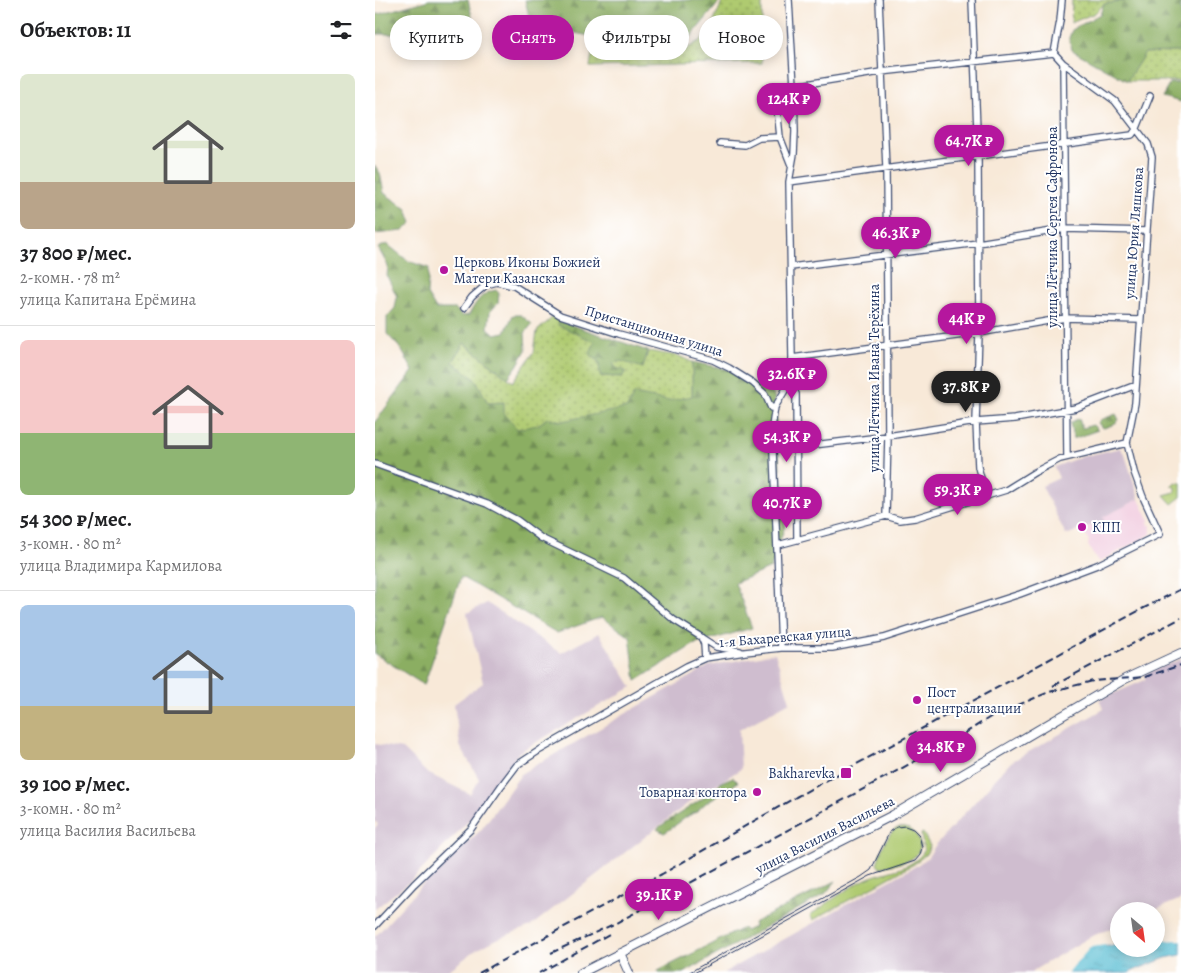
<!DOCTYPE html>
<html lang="ru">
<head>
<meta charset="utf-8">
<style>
  :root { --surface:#fff; --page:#f6f6f6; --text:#202124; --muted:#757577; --line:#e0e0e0; --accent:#b5179e }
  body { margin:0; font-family:Alegreya,serif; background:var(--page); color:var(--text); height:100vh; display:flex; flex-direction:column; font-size:19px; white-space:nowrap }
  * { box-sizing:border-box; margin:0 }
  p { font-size:16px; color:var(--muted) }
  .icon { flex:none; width:28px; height:28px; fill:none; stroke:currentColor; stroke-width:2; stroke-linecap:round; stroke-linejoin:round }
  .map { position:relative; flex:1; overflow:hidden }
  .panel { display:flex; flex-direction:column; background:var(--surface); width:375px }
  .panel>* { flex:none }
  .hud { position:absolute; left:15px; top:15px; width:475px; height:45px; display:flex; gap:10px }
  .needle { width:32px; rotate:151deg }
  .buttons { position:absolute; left:735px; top:902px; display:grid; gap:10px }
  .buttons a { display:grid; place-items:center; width:55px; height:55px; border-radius:50%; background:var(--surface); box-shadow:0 2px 12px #0003; font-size:25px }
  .price { position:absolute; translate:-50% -42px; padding:0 11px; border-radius:18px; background:var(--accent); color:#fff; font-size:16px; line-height:32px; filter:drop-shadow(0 1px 2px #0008) }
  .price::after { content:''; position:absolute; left:50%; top:30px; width:15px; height:11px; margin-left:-8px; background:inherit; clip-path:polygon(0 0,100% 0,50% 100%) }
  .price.current { background:#222; color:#fff }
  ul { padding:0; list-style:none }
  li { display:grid; align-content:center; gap:10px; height:265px; padding:0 20px }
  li+li { border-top:1px solid var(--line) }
  li span { display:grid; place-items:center; height:155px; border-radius:8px; color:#555 }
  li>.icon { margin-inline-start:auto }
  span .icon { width:90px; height:90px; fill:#fffc; stroke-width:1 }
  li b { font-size:21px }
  h2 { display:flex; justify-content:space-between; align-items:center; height:60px; padding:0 20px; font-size:21px }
  .pill { padding:0 18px; border-radius:22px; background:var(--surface); box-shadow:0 2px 12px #0003; font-size:18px; line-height:45px }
  .pill.current { background:var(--accent); color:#fff }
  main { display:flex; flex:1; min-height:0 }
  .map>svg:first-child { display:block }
</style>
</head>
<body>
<main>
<section class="panel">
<h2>Объектов: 11<svg class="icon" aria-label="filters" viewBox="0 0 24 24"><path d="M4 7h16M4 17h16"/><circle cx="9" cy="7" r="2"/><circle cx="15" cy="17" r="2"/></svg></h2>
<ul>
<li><span style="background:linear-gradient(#dfe7d0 70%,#b9a48a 0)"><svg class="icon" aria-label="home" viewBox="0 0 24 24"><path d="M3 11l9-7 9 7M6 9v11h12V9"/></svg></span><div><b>37 800 ₽/мес.</b><p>2-комн. · 78 m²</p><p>улица Капитана Ерёмина</p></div></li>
<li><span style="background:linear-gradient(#f6c9c9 60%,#8fb573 0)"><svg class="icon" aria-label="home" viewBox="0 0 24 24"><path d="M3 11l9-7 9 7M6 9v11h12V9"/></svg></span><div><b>54 300 ₽/мес.</b><p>3-комн. · 80 m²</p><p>улица Владимира Кармилова</p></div></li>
<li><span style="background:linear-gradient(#a9c7e8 65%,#c2b280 0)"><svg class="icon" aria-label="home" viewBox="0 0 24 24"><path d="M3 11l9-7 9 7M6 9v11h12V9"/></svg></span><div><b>39 100 ₽/мес.</b><p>3-комн. · 80 m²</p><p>улица Василия Васильева</p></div></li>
</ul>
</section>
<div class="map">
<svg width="806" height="973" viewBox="0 0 806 973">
  <defs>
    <pattern id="forest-firs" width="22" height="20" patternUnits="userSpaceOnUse" patternTransform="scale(1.25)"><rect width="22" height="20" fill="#8bae62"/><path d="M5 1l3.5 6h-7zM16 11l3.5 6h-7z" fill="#718e54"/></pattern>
    <pattern id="garden-dots" width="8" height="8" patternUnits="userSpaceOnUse" patternTransform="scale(1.25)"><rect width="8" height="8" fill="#afca70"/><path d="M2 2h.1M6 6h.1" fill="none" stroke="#8ea45f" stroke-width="1.8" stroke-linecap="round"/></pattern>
    <pattern id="water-ripples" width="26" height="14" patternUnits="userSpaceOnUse" patternTransform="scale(1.25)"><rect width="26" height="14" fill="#53bbd1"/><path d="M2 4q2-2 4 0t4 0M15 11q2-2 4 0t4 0" fill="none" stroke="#4498ad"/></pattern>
  </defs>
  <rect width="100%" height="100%" fill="#fff"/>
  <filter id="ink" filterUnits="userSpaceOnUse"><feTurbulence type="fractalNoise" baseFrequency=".02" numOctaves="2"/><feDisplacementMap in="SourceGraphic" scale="10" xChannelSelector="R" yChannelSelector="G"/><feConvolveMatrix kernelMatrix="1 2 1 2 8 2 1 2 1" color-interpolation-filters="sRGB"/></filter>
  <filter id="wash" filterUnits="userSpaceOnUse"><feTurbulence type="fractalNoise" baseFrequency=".0096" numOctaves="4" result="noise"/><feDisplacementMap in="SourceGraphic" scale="20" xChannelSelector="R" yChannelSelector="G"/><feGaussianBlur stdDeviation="1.12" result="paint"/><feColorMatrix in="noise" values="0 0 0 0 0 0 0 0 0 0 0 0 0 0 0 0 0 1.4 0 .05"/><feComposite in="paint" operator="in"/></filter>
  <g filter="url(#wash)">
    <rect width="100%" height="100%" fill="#f8e9d8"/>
    <path fill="#f2cfe1" d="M764 499 774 520 773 522 774 525H776V534L724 562 717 553 713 545 714 541 708 530 722 523 725 525 730 523 727 517Z"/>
    <path fill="#cfbdcf" d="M745 448 750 455 764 499 728 517 730 523 727 525 722 523 691 535 667 486 684 478 679 467 706 457Z
      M112 603 186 653 224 633 257 687 144 752 101 813 39 878 0 909V828L3 825 0 820V744L27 749 52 773 95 794 104 779 85 746 79 704 108 683 92 613Z
      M400 653 415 702 364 730 366 769 321 797 156 926 124 938 101 950 70 973H0V937L45 887 106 830 147 773 334 666Z
      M806 659V899L777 911H744V925L715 937 654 973H348L541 866 553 857 560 846 636 762 729 709 724 700 770 680V674Z"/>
    <path fill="#afca70" stroke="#657c67" d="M800 482 806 483V497L797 504 789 495 800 492V487L796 486Z
      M522 828C526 828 530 827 534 829 544 834 549 848 540 856 531 865 516 864 505 868L502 864C506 851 510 836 522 828Z
      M548 833 555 846 551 854 539 864 438 920 435 915C454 903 470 889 491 879 511 870 536 871 549 851L546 834Z"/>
    <path fill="url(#forest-firs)" stroke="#536e60" d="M54 0H93L98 21 74 35 0 34V15Z
      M150 0H346L302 54 156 24Z
      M753 0H806V50L805 52 770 53 752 81 697 50 694 38 697 30 725 14 729 4Z
      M795 83H806V102L787 97Z
      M0 166 5 173 9 193 32 209 37 223 28 231 0 234Z
      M12 244 33 261 54 268 52 294 61 309H81L87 316 94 315C100 303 107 292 121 290L124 293 123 303 115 312 113 328 120 334 130 332 138 315H146L157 324 150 333 151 350 142 366 133 378 89 343 78 362 101 380 113 403 129 402 163 425 172 418 187 421 259 394 317 396V362L352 369 399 395 410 526 396 568 360 583 377 628 318 645 261 681 255 637 227 617 182 633 86 577 49 685 0 654V422L38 371 26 349 12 334V317L20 308 22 297 12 276 13 266 3 248Z
      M185 321 273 351 268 368 251 371 247 377 224 376V362L182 325Z
      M741 414 744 420C740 424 732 428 727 428L723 423 725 420Z
      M704 418 707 428 718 425 723 430 698 439 699 437 697 433 695 423Z
      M358 777 363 782C351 792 330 800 322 812 311 815 300 827 289 833L282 829C293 819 344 791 346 782Z
      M461 881 450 894 309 973H284L283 971 368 928 370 931 379 927 378 923Z"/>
    <path fill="url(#garden-dots)" stroke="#657c67" d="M348 0H387V63L215 67 217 53 242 44 301 56 333 35Z
      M697 0H753L729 4 720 13 696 23Z
      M806 50V81H752L770 53 804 52Z
      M178 317 185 321 183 325 220 342 215 354 224 362 225 376 247 377 251 371 241 368 238 363 246 361 268 368 273 351 304 356 317 362V396L294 401 259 394 252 408 187 421 172 418 163 425 142 429 129 413V402L113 403 101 380 78 362 89 343 138 382 159 352 162 331Z"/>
    <path fill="url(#water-ripples)" stroke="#377598" d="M806 941V955L790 958 753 973H694L716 948 744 945V949H781V942Z"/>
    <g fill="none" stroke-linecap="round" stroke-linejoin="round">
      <path stroke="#53bbd1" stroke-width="2" d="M781 942 806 941
        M694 973 716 948 730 946"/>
    </g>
  </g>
  <g filter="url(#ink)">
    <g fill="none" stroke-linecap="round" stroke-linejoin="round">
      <g stroke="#3c4b70" stroke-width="8">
        <path id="minor" d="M414 0 419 86 420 132 419 154 414 182 417 358 415 382 421 394 422 540
          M504 0 511 168 513 436 511 516
          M597 0 603 156 604 333 601 422 603 467 611 497
          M687 0 685 21 679 53 688 63 692 457
          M345 143 370 145 384 138 405 137
          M416 165 405 137 400 88 419 86 506 72 679 53
          M414 182 757 135 762 128 775 96
          M416 267 603 243 690 229 772 231
          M89 308 97 297 111 285 122 282 139 286 185 315 244 334 338 360 354 368 378 383 390 394 396 408 400 407
          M417 358 604 333 690 318 765 320
          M422 447 513 436 601 422 640 419 701 408 761 385
          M0 464 112 504 142 520 166 538 249 578 299 620 326 637 329 644 330 658
          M403 545 511 516 525 520 540 518 631 490 660 472 685 459 752 443
          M327 638 341 647 365 651
          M406 648 397 427 400 407 415 382
          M0 926 39 884 96 829 126 786 142 765 165 750 312 666 330 658 370 652 406 648H457L509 638 645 594 722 565 785 534 768 497 759 472 752 443 760 403 777 157 773 144 740 101 688 63"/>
      </g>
      <g stroke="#3c4b70" stroke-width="10">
        <path id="secondary" d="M245 953 254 973
          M206 973 518 815 750 679 806 653"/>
      </g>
      <use href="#minor" stroke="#fff" stroke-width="5.5"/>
      <use href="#secondary" stroke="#fff" stroke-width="8"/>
      <path stroke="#1b2f5e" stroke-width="1" d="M313 973 486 877 496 870 515 831 522 827 530 826 538 829 544 835 547 847 545 855 540 861 495 876 319 973"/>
      <path stroke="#1b2f5e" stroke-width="2" stroke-dasharray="8 4" stroke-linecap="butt" d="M678 686 806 618
        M176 953 241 923 579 740 617 716 674 692 718 681 770 677 806 665
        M104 973 287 874 421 797 767 609 806 589
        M164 973 236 933"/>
    </g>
  </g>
  <g fill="#b5179e" stroke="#fff" stroke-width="2">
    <circle cx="69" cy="270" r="5"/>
    <circle cx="707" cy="527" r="5"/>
    <circle cx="542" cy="700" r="5"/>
    <rect x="465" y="767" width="12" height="12" rx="2.5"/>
    <circle cx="382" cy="792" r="5"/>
  </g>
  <g text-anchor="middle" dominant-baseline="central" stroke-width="4" stroke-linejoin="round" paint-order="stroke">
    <g font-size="14" fill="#1b2f5e" stroke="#fff">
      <text transform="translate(677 227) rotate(-90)">улица Лётчика Сергея Сафронова</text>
      <text transform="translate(759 233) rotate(-86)">улица Юрия Ляшкова</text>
      <text transform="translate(279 331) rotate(17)">Пристанционная улица</text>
      <text transform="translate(499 378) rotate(-90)">улица Лётчика Ивана Терёхина</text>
      <text transform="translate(410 637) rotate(-5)">1-я Бахаревская улица</text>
      <text transform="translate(450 835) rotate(-27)">улица Василия Васильева</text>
    </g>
    <g font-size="14" fill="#1b2f5e" stroke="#fff" text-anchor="start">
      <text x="79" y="262">Церковь Иконы Божией<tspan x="79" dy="16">Матери Казанская</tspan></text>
      <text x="717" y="527">КПП</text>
      <text x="552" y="692">Пост<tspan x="552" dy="16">централизации</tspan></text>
      <text x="460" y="773" text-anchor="end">Bakharevka</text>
      <text x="372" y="792" text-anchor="end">Товарная контора</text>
    </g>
  </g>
</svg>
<div class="buttons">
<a><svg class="needle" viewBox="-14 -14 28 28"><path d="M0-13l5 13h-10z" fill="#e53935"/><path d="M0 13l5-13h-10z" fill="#757577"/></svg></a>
</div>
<b class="price" style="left:414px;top:125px">124K ₽</b>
<b class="price" style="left:594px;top:167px">64.7K ₽</b>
<b class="price" style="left:521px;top:259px">46.3K ₽</b>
<b class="price" style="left:592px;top:345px">44K ₽</b>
<b class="price" style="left:417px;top:400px">32.6K ₽</b>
<b class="price current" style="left:591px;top:413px">37.8K ₽</b>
<b class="price" style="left:412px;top:463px">54.3K ₽</b>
<b class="price" style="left:583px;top:516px">59.3K ₽</b>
<b class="price" style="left:412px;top:529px">40.7K ₽</b>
<b class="price" style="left:566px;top:773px">34.8K ₽</b>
<b class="price" style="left:284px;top:921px">39.1K ₽</b>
<div class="hud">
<a class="pill">Купить</a>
<a class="pill current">Снять</a>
<a class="pill">Фильтры</a>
<a class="pill">Новое</a>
</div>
</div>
</main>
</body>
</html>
